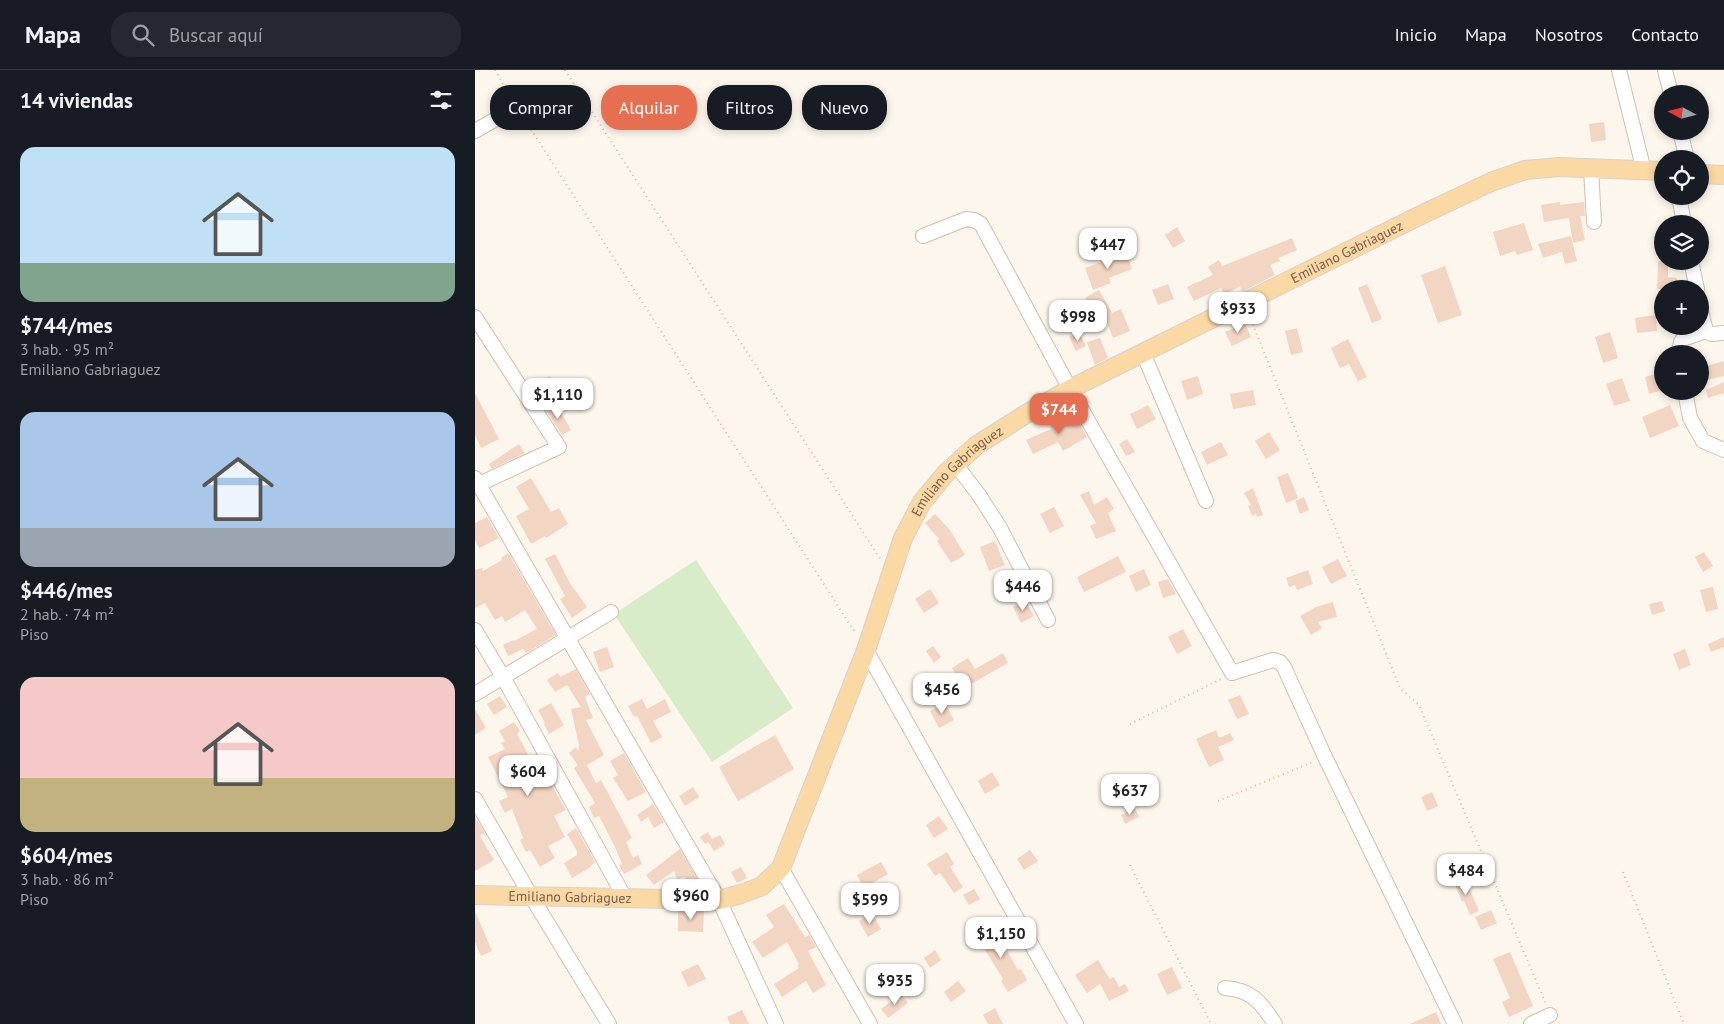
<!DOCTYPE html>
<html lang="es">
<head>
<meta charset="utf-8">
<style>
  :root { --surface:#171b24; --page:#242831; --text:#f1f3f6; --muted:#9ea1a6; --line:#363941; --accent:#e76f51 }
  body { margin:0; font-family:"PT Sans",sans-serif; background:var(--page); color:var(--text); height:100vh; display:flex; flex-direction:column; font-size:19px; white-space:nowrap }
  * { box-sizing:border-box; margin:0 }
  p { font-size:16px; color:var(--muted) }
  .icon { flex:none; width:28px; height:28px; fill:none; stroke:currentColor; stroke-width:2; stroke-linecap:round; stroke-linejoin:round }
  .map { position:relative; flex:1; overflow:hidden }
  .panel { display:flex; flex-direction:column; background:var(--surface); width:475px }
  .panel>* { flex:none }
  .top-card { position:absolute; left:15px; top:15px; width:475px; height:45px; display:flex; gap:10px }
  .needle { width:32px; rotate:277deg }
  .controls { position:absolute; left:1179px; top:15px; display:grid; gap:10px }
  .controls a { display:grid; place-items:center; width:55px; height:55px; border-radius:50%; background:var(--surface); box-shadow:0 2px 8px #0003; font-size:25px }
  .price { position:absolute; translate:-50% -42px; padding:0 11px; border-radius:10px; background:#fff; color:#222; font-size:16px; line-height:32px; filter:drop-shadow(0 1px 2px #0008) }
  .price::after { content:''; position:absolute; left:50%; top:30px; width:15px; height:11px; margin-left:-8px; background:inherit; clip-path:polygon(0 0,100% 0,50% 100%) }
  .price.active { background:var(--accent); color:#fff }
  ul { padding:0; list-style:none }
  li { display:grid; align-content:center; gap:10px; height:265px; padding:0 20px }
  li span { display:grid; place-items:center; height:155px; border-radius:15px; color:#555 }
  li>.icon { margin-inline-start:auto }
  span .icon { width:90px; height:90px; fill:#fffc; stroke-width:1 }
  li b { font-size:21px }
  h2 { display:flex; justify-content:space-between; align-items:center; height:60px; padding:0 20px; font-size:21px }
  .pill { padding:0 18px; border-radius:20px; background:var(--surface); box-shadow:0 2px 8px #0003; font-size:18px; line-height:45px }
  .pill.active { background:var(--accent); color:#fff }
  header { display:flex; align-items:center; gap:30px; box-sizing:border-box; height:70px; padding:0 25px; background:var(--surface); border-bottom:1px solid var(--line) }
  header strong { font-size:24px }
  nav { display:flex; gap:28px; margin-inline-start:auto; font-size:18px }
  .search { width:350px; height:45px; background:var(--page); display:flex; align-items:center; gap:12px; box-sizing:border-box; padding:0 18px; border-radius:20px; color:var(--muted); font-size:19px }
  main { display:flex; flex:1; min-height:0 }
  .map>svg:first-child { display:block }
</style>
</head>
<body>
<header>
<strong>Mapa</strong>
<div class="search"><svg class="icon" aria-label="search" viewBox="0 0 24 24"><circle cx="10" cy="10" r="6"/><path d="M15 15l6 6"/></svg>Buscar aquí</div>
<nav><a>Inicio</a><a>Mapa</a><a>Nosotros</a><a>Contacto</a></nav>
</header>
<main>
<section class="panel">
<h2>14 viviendas<svg class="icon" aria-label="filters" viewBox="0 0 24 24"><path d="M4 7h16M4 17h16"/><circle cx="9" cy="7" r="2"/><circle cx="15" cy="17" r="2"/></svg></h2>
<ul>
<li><span style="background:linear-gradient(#bfe0f5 75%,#7fa58c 0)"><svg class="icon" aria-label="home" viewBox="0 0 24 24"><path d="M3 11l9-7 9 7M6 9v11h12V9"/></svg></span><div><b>$744/mes</b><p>3 hab. · 95 m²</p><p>Emiliano Gabriaguez</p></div></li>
<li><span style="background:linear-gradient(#a9c7e8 75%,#9aa5b1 0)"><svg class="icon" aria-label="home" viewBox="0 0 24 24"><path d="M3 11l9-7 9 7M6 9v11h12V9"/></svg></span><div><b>$446/mes</b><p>2 hab. · 74 m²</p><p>Piso</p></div></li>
<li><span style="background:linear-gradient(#f6c9c9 65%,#c2b280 0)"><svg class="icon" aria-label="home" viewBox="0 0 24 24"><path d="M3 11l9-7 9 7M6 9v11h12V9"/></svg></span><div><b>$604/mes</b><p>3 hab. · 86 m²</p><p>Piso</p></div></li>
</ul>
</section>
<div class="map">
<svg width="1249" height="954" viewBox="0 0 1249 954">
  <rect width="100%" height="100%" fill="#fdf6ec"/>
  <path fill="#d8ecc9" d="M221 490 318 638 237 692 139 544Z"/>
  <path fill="#f3d5c3" d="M1129 52 1131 70 1116 72 1114 54Z
    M1085 132V135L1109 132 1110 146H1105L1110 170 1098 173 1094 148 1069 152 1066 135Z
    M1049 153 1058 180 1042 185 1040 181 1025 186 1018 162Z
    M702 157 710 171 698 178 690 165Z
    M1096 166 1102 191 1090 194 1087 182 1068 188 1063 174Z
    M817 168 822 180 803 188 805 191 795 195 800 205 767 222 765 216 750 225 746 218 719 231 712 217 738 205 733 197 744 190 747 196Z
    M651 182 657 199 634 208 636 213 618 220 610 198Z
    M1183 191H1193V207L1202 208 1201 219H1182Z
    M970 196 987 245 963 253 946 205Z
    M693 214 699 229 683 235 677 220Z
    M892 214 907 249 897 253 883 218Z
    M624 220 637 243 646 239 655 261 638 268 626 238 618 242 610 228Z
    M1181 245 1182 261 1162 263 1160 248Z
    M770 253 776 267 757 276 750 262Z
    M822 258 828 282 816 285 810 261Z
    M604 262 611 276 601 281 594 267Z
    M1135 262 1143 288 1128 293 1120 267Z
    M625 268 633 288 620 295 612 272Z
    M873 269 892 307 883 311 874 294 865 298 856 278Z
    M1249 291V306L1228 311 1225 298Z
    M1188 302V320L1174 324 1170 307Z
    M74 306 81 314 68 326 61 318Z
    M723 306 728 324 712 330 706 311Z
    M1147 308 1155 331 1139 336 1131 314Z
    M1249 312V323L1233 328 1231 320Z
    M778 320 781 335 758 339 755 324Z
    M0 323 24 369 6 378 0 365Z
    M78 334 81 340 84 339 96 360 87 365 70 339Z
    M673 335 681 349 662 359 655 344Z
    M1195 335 1204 356 1175 368 1167 347Z
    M599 343 612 367 588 381 583 372 558 384 551 370 576 359 575 356Z
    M794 362 805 380 791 389 780 371Z
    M652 369 660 382 651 386 644 374Z
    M746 372 753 385 732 395 726 382Z
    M44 374 50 383 17 399 14 394Z
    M813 403 823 428 811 433 802 407Z
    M56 408 76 442 84 438 93 454 71 468 70 466 56 474 41 446 54 439 41 417Z
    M778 418 788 445 782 447 781 444 777 446 773 436 776 435 769 423Z
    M614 421 619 435 632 427 639 439 633 443 641 461 621 469 615 456 621 453 605 425Z
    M829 427 834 440 825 444 820 431Z
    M579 437 589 456 575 463 565 444Z
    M460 444 475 460 490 485 476 493 462 471 464 469 450 453Z
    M12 447 24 468 4 478 0 470V453Z
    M520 471 530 495 514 501 505 477Z
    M1229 482 1238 496 1228 502 1220 487Z
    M33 483 81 565 51 583 48 579 33 586 28 575 39 570V571L62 559 50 540 30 552 27 546 20 550 10 533 0 538V500L7 498 8 501 27 490 26 488Z
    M80 484 95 513 112 537 97 548 85 529 90 526 70 489Z
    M643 486 651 502 609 522 602 507Z
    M863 489 872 506 856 514 847 497Z
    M669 499 676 515 661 522 654 506Z
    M833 500 838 514 822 520 820 515 814 517 811 508Z
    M693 509 701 524 688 528 683 512Z
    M1238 517 1243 539 1231 542 1225 520Z
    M455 519 464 533 449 543 440 529Z
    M550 530 559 546 546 553 538 537Z
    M1187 531 1190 541 1177 545 1174 534Z
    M858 532 862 547 843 552 847 558 836 565 825 546 841 537Z
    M708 559 717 576 702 584 693 567Z
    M1249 567V577L1236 582 1233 574Z
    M458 576 466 587 459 593 451 581Z
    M132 577 139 597 125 602 118 582Z
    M1210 579 1216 595 1204 600 1198 584Z
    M528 583 533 593 489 618 477 598 493 588 500 599Z
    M101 599 115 624 110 627 118 648 111 650 129 685 112 695 121 713 126 710 157 768 151 772 158 788 163 785 167 794 149 804 144 795 147 794 140 777 124 746 119 748 114 737 120 733 99 698 103 695 94 683 101 677 103 681 104 675 96 639 106 637 92 615 80 622 72 610 83 603 85 607Z
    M765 625 774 644 762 649 753 630Z
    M25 626 32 637 19 645 12 634Z
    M167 629 172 639 190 629 196 642 178 651 187 667 176 673 162 646 159 647 153 636Z
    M76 633 89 655 74 664 69 654 70 653 63 640Z
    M470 633 479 650 464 658 455 641Z
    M0 639 11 658 0 665Z
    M39 652 45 661 42 664 53 684 50 686 62 707 70 703 91 740 79 746 90 767 73 776 80 788 65 797 55 780 51 782 45 770 48 768 37 739 30 743 24 731 33 727 13 687 30 679 26 673 30 671 24 661Z
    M741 660 744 668 755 663 759 670 743 677 749 690 734 697 721 669Z
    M300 665 319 699 263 731 244 697Z
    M149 683 171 722 153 731 138 708 143 705 135 691Z
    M517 702 525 715 510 724 503 711Z
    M218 717 224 727 210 736 204 726Z
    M957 722 963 736 952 741 946 727Z
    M178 734 189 752 179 758 173 747 166 752 162 745Z
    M660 738 664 747 650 754 646 745Z
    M464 746 473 759 459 768 451 755Z
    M0 747 10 763 5 766 19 790 0 801Z
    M101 758 120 792 114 798 97 808 89 793 102 785V781L92 764Z
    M233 762 237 769 245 765 250 774 239 781 233 772 230 774 225 767Z
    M205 779 223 810 214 815 210 807 202 809 199 801 179 815 171 805Z
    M555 780 563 791 549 800 542 789Z
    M472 782 479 794 475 797 488 817 479 823 465 803 460 806 452 794Z
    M406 792 413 804 389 818 382 805Z
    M266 797 272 808 262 813 256 802Z
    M990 808 1004 841 995 845 989 831 987 832 979 812Z
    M499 819 505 829 494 835 488 825Z
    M309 834 330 867 334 865 341 877 333 881 351 915 338 923 331 911 307 927 299 914 324 898 322 895 324 894 312 872 288 888 277 872 299 857 291 845Z
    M203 840H229L228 862 203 861Z
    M1016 840 1022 853 1006 860 1000 847Z
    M0 841 17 881 6 886 0 872Z
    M397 843 406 859 393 867 384 851Z
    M511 853 520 867 523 865 543 900 546 899 552 910 533 922 526 911 528 909 507 875 510 873 502 859Z
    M460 880 466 890 455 898 449 888Z
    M1035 882 1058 936 1034 947 1027 932 1035 928 1018 889Z
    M623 890 635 909 639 907 644 917 650 914 654 921 634 931 625 914 612 923 600 905Z
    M223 894 231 909 213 917 206 902Z
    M697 897 707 918 692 925 682 904Z
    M483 911 491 921 476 932 469 922Z
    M426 924 433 933 413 948 406 939Z
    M520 938 528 954H513L508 945Z
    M267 940 274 954H255L252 947Z
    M961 942 966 954H935Z"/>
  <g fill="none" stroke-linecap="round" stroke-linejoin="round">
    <g stroke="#d1beb0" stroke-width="16">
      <path id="minor" d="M1144 0 1169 101
        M1190 0 1196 24
        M0 61 42 37
        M1205 61 1212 89
        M1116 99 1119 152
        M1204 126 1209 154
        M448 166 491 149 499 150 506 154 595 319 757 603 798 590 805 592 809 597 850 687 980 954
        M1216 191 1222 219
        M1225 237 1231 261 1236 264 1249 263
        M0 247 84 377 0 416
        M668 283 731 431
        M1203 284 1206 272 1208 269 1231 261
        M1210 321 1215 348 1228 371 1249 380
        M481 395 504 425 525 458 573 550
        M0 408 244 830 301 954
        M0 560 28 607 150 828
        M391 580 601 954
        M0 624 136 542
        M0 729 56 826 134 954
        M306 798 395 954
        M750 918C777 920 786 932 800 954
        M1056 954 1075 945"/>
    </g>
    <g stroke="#dad1cd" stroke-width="20">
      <g id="major">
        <path d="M1225 104 1249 105"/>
        <path id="s1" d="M0 825 244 830 266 824 287 816 306 798 391 580 428 468 447 432 471 403 502 375 551 344 595 319 950 143 1016 112 1050 100 1084 97 1188 101"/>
      </g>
    </g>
    <path stroke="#d9b8a5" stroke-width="2" stroke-dasharray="1 4" stroke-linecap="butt" d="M20 0 35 26
      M90 0 406 490
      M48 47 381 564
      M774 245 925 618 944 635 1071 934
      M655 654 746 609
      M743 731 838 692
      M655 795 736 954
      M1148 802 1209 954"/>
    <use href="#minor" stroke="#fff" stroke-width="14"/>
    <use href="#major" stroke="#fbd9a5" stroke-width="18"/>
  </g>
  <g text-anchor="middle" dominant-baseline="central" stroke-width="4" stroke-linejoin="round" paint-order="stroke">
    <g font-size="14" fill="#7a5c4d" stroke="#fffaf3">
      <text stroke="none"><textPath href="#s1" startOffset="1205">Emiliano Gabriaguez</textPath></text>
      <text stroke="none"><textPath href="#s1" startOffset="755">Emiliano Gabriaguez</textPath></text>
      <text stroke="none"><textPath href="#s1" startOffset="95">Emiliano Gabriaguez</textPath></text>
    </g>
  </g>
</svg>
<div class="controls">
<a><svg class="needle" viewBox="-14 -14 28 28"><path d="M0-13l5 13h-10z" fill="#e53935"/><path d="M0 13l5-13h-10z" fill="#9ea1a6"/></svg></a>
<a><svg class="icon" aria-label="locate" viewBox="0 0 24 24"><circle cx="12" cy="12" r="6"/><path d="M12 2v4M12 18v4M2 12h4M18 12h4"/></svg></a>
<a><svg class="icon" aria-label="layers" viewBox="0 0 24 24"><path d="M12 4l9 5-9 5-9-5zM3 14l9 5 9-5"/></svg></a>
<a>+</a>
<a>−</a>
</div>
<b class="price" style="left:633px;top:200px">$447</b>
<b class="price" style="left:763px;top:264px">$933</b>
<b class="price" style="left:603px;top:272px">$998</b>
<b class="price" style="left:83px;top:350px">$1,110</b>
<b class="price active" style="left:584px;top:365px">$744</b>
<b class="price" style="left:548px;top:542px">$446</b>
<b class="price" style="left:467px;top:645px">$456</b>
<b class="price" style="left:53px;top:727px">$604</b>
<b class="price" style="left:655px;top:746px">$637</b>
<b class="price" style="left:991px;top:826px">$484</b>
<b class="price" style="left:216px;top:851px">$960</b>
<b class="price" style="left:395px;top:855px">$599</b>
<b class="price" style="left:526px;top:889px">$1,150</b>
<b class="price" style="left:420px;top:936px">$935</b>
<div class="top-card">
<a class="pill">Comprar</a>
<a class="pill active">Alquilar</a>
<a class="pill">Filtros</a>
<a class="pill">Nuevo</a>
</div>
</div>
</main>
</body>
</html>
